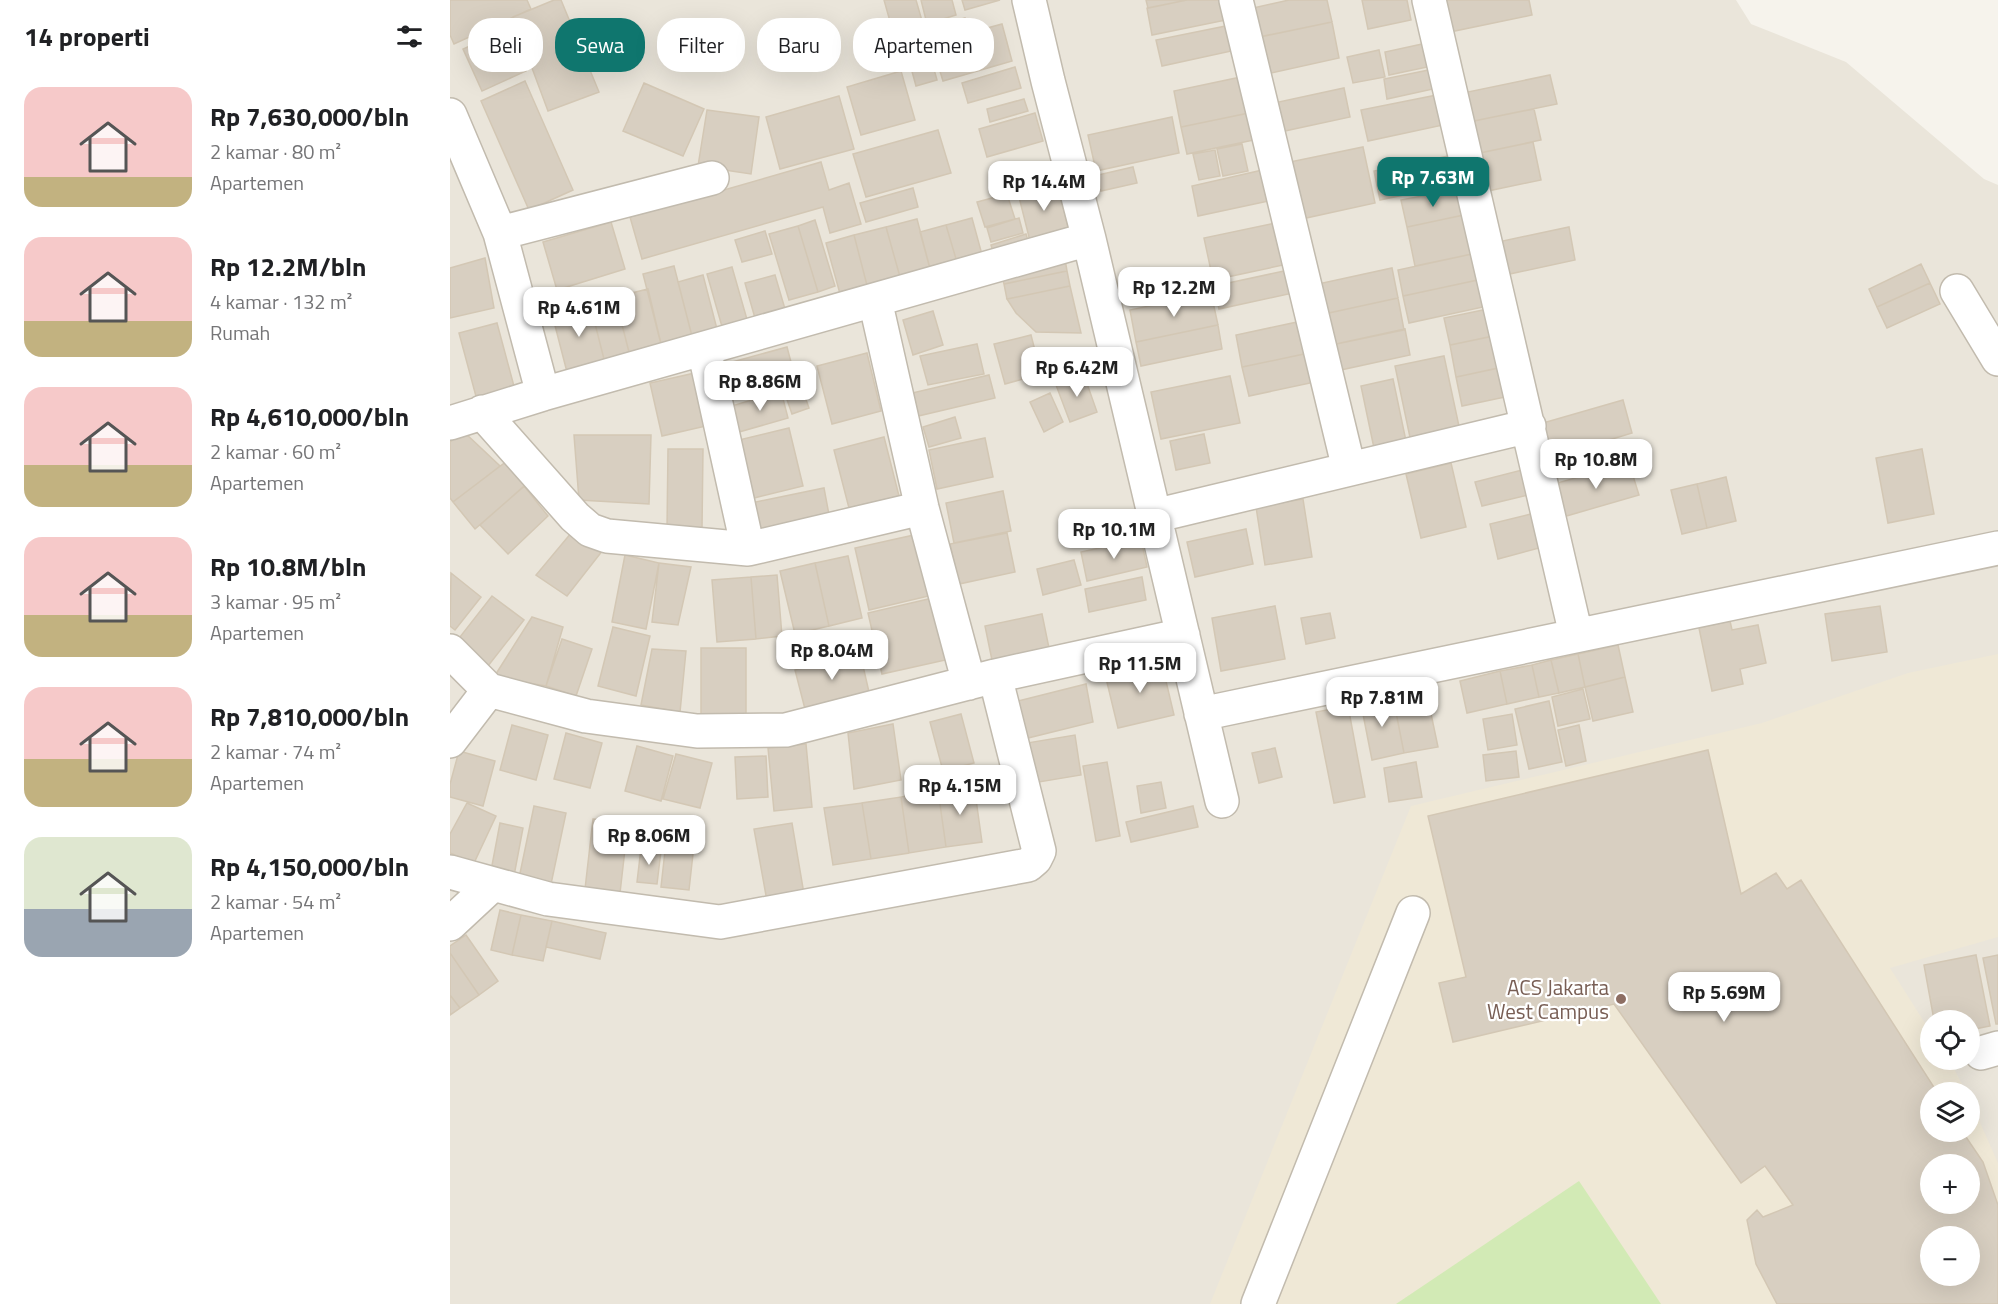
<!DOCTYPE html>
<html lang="id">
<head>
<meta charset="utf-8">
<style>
  :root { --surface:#fff; --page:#f2f2f2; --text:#202124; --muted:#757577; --accent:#0f766e }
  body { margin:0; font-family:"Titillium Web",sans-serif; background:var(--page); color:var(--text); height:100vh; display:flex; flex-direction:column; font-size:22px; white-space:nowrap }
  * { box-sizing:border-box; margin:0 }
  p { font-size:20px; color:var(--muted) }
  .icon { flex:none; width:33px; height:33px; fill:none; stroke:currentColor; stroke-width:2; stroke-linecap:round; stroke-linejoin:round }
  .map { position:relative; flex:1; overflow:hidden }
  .details { display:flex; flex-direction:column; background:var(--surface); width:450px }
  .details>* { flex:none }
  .hud { position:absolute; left:18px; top:18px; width:570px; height:54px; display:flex; gap:12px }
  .buttons { position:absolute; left:1470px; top:1010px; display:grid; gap:12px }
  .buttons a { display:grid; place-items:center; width:60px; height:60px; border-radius:50%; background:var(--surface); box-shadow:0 6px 24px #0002; font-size:30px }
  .price { position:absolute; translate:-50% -51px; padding:0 14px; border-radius:12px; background:#fff; color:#222; font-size:20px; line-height:39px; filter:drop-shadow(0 2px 3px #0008) }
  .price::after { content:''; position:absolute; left:50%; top:36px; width:18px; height:14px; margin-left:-9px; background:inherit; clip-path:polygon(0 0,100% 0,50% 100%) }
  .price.selected { background:var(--accent); color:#fff }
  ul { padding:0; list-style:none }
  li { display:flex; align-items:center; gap:18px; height:150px; padding:0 24px }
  li span { display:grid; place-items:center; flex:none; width:168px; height:120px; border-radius:18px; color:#555 }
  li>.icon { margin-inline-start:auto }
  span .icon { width:72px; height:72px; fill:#fffc; stroke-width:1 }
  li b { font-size:26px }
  h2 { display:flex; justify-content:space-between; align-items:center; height:72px; padding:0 24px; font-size:26px }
  .chip { padding:0 21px; border-radius:24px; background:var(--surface); box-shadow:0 6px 24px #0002; font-size:21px; line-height:54px }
  .chip.selected { background:var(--accent); color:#fff }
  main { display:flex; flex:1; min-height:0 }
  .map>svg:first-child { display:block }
</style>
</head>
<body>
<main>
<section class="details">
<h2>14 properti<svg class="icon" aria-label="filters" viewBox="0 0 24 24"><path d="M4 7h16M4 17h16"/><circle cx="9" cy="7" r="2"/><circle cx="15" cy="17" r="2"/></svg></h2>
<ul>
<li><span style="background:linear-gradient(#f6c9c9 75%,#c2b280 0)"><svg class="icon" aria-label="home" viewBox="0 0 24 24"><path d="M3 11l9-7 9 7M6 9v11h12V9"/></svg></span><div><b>Rp 7,630,000/bln</b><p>2 kamar · 80 m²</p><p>Apartemen</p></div></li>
<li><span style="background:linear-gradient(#f6c9c9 70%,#c2b280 0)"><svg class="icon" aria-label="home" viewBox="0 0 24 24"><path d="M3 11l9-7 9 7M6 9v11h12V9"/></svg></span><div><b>Rp 12.2M/bln</b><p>4 kamar · 132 m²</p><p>Rumah</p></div></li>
<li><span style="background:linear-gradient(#f6c9c9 65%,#c2b280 0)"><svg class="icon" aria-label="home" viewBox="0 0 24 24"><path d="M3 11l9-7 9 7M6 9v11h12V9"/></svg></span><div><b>Rp 4,610,000/bln</b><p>2 kamar · 60 m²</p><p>Apartemen</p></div></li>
<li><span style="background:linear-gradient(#f6c9c9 65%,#c2b280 0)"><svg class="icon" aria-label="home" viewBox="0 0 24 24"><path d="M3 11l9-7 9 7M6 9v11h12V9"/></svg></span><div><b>Rp 10.8M/bln</b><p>3 kamar · 95 m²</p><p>Apartemen</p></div></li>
<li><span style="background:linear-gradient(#f6c9c9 60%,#c2b280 0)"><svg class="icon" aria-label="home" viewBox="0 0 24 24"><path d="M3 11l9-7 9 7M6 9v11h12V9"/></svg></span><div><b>Rp 7,810,000/bln</b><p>2 kamar · 74 m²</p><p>Apartemen</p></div></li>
<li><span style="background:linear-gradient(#dfe7d0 60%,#9aa5b1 0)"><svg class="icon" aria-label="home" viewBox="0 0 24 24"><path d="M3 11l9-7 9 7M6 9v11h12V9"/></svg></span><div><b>Rp 4,150,000/bln</b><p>2 kamar · 54 m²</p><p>Apartemen</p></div></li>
</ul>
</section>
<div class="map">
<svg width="1548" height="1304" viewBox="0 0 1548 1304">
  <rect width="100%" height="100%" fill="#f6f3ec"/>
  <path fill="#eae5da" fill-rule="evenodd" d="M0 0H1286L1301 24 1396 62 1534 179 1548 185V1304H0ZM1480 1020H1520V1059H1480ZM1480 1092H1520V1131H1480ZM1480 1164H1520V1203H1480ZM1480 1236H1520V1275H1480Z"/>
  <path fill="#efe8d6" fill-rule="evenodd" d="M1548 654V937L1440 968 1480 1031V1059H1499L1516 1092H1480V1131H1520V1100L1548 1163V1304H760L961 806 1312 723 1458 673ZM1480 1164H1520V1203H1480ZM1480 1236H1520V1275H1480Z"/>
  <path fill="#d2eab5" d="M1129 1181 1211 1304H946Z"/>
  <path fill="#d8cfc1" stroke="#d3c7b4" stroke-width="1.5" fill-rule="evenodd" d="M0 0H77L81 9 4 44 0 35Z
    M104 0H111L149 92 98 111 63 17Z
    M434 0H466L477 38 447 46Z
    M471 0H502L506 15 477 24Z
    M512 0H550L515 10Z
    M696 0H737L698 8Z
    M737 0H777L781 19 702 35 697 8Z
    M839 0H877L882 22 809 37 803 8Z
    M912 0H957L961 20 918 29Z
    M988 0H1079L1082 15 995 33Z
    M515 18 519 33 552 24 562 61 493 81 477 29Z
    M882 22 889 58 817 74 810 37Z
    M781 25 786 50 712 66 706 40Z
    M57 29 76 71 32 91 13 49Z
    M977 43 982 66 939 75 935 52Z
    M478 48 487 80 466 86 457 53Z
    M929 50 935 77 903 83 897 57Z
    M565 67 571 88 518 103 512 83Z
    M979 70 983 89 937 99 934 79Z
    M451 71 465 120 411 135 397 87Z
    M1100 75 1107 104 1019 122 1013 93Z
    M791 77 799 113 731 127 724 91Z
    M75 81 123 190 79 210 31 101Z
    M194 83 254 109 233 156 173 131Z
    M894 88 900 117 830 132 824 103Z
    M987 95 993 125 918 141 911 110Z
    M389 96 404 149 330 169 316 117Z
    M574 99 578 111 540 122 537 109Z
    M1084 109 1091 140 1025 154 1019 122Z
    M257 110 309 117 301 174 248 166Z
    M585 113 593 141 537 157 529 129Z
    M799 113 804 140 737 154 731 127Z
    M722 117 729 153 646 171 638 135Z
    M488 130 501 173 416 197 403 154Z
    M1083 142 1091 180 1033 192 1025 154Z
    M792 144 798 171 773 176 767 149Z
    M913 147 925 203 847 220 835 163Z
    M765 150 770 176 749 180 743 154Z
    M1004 155 1010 183 930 200 924 171Z
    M371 162 379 190 399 183 411 224 380 233 373 207 192 259 180 217Z
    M683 167 687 183 651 191 648 175Z
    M817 169 823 200 748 216 742 186Z
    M606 179 620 235 581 245 567 189Z
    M463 188 468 207 416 222 410 203Z
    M1009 189 1014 215 957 227 951 200Z
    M557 194 565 219 535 227 527 202Z
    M1014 215 1022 254 965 266 957 227Z
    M522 218 534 262 509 269 496 225Z
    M569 218 573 233 541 242 537 228Z
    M467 219 482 276 452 284 436 227Z
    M365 220 385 286 368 292 348 226Z
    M161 222 175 269 107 290 93 242Z
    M830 222 838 264 763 280 754 238Z
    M496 225 509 269 482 276 470 232Z
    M348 226 368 292 339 300 319 234Z
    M436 227 452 284 419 293 404 235Z
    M1119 227 1125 260 1055 275 1048 242Z
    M315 231 322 254 292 262 285 240Z
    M576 234 581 251 546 262 541 245Z
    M404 235 419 293 392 301 376 243Z
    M1022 254 1028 280 953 296 948 270Z
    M35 258 44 308 0 318V268Z
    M615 259 617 271 554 284 551 272Z
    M1471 264 1480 283 1427 307 1419 289Z
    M224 266 243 340 212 348 193 274Z
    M282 267 300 330 275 337 257 274Z
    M942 268 948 298 874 314 868 284Z
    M839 270 843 293 769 309 764 286Z
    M617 271 620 286 557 299 554 284Z
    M253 275 268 333 243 340 228 282Z
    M325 275 335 309 305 318 295 283Z
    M1028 280 1033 307 959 323 953 296Z
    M1480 283 1490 304 1437 328 1427 307Z
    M620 286 631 333 586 332 566 313 557 299Z
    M198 289 212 348 180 356 165 297Z
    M761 293 768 325 686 342 680 310Z
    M165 297 180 356 155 363 140 304Z
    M948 298 954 330 881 345 874 314Z
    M140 304 155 363 117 372 102 314Z
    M1043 308 1049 335 1000 345 994 318Z
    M483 311 493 345 463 355 453 320Z
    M852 321 859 353 792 367 786 335Z
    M47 323 65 390 27 400 9 333Z
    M768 325 772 349 691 366 686 342Z
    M955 329 960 355 886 371 881 345Z
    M581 335 591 374 555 384 544 344Z
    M1048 335 1054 367 1006 377 1000 345Z
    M527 344 534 374 478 385 470 356Z
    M337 347 346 381 273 401 264 367Z
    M417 353 431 411 382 424 367 366Z
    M859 353 865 382 799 396 792 367Z
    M994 356 1010 431 961 442 945 366Z
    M1053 367 1060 396 1012 406 1006 377Z
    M245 373 256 426 212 436 200 383Z
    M539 375 545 398 464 417 458 394Z
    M634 375 647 412 620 422 606 385Z
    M780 376 790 423 711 439 701 392Z
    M943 379 956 441 924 448 911 386Z
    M351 385 359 408 342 414 334 391Z
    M331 391 338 418 289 432 282 406Z
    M600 393 613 422 594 432 580 402Z
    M1173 400 1182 433 1103 457 1093 423Z
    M505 417 511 438 479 447 473 427Z
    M339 428 353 486 304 498 289 440Z
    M14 432 50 466 3 502 0 498V442Z
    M754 434 760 463 726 470 720 441Z
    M124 435H201L199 504 129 500Z
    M434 437 449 496 399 508 384 450Z
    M535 438 543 477 487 489 479 450Z
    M218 449H253L252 529H217Z
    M1472 449 1484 514 1438 523 1426 458Z
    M57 461 78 483 25 529 3 502Z
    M1001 463 1016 527 971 538 956 474Z
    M1179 463 1189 495 1113 517 1104 484Z
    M1076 469 1082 494 1032 506 1025 482Z
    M1276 477 1286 521 1257 528 1247 484Z
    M1247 484 1257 528 1232 534 1221 490Z
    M74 486 98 516 58 554 30 525Z
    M374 488 380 520 303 535 296 504Z
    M553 491 561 531 504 543 496 503Z
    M853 499 862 557 815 565 806 507Z
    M1081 514 1089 548 1048 559 1040 524Z
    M796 529 803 564 745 577 737 542Z
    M122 532 153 550 117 596 86 575Z
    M473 533 487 594 419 610 405 548Z
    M557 533 565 572 509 584 500 544Z
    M691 539 697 567 637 581 631 552Z
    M175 555 209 563 196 629 162 622Z
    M398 556 412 618 379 626 365 563Z
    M624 560 631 585 593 595 587 569Z
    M209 563 241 567 228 625 202 622Z
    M365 563 379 626 345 634 330 571Z
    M1 573 31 597 5 630 0 626Z
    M327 575 332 636 306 639 301 577Z
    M301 577 306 639 267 642 262 580Z
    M692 577 696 600 639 612 635 589Z
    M42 596 74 620 38 666 6 642Z
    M487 597 500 659 432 674 418 613Z
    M825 606 835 659 771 671 762 618Z
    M1430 606 1437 652 1382 661 1375 614Z
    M880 613 885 638 856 644 851 618Z
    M592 614 600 653 543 665 535 626Z
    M82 617 113 627 96 686 44 677Z
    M1280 621 1282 630 1308 625 1316 663 1290 669 1293 684 1262 691 1249 628Z
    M163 627 200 636 186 696 148 686Z
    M112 639 142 649 126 696 96 686Z
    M1168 645 1175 677 1135 687 1128 654Z
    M251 648H296V722H251Z
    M202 649 236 651 230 712 191 705Z
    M410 653 419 692 355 709 345 670Z
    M1128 654 1135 687 1109 693 1101 660Z
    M711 660 724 715 668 728 655 674Z
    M1101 660 1109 693 1089 697 1082 665Z
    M1082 665 1089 697 1057 704 1050 671Z
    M1050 671 1057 704 1017 713 1010 681Z
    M1175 677 1183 712 1143 721 1135 687Z
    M636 684 643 722 578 738 568 701Z
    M1133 689 1140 719 1108 726 1102 697Z
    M976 690 988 747 954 753 943 697Z
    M943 697 954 753 922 760 911 704Z
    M1099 701 1112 762 1079 769 1065 709Z
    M898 706 915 797 884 803 866 712Z
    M511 714 524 763 493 771 480 722Z
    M1062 714 1067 745 1038 750 1033 719Z
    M443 724 451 780 404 789 398 733Z
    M62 725 98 735 86 780 50 770Z
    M1129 725 1136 761 1116 766 1108 730Z
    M116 733 152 743 140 788 104 779Z
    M625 735 631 775 583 783 577 743Z
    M356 744 362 807 324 811 318 748Z
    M187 746 223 756 211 801 175 791Z
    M825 748 832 777 809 783 802 753Z
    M1258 750 1291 894 1326 873 1337 889 1351 880 1487 1092H1480V1131H1512L1533 1162 1548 1205V1304H1327L1306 1264 1297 1220 1307 1210 1313 1217 1343 1205 1315 1166 1291 1183 1164 1004 1003 1042 989 983 1016 977 978 816ZM1480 1164H1520V1203H1480ZM1480 1236H1520V1275H1480Z
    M9 751 45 761 33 806 0 797V784Z
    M1066 751 1069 777 1036 781 1033 755Z
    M226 754 262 763 250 808 213 799Z
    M316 756 318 797 287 799 285 757Z
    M657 762 670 836 646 841 633 766Z
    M966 762 972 797 939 802 934 768Z
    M711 782 716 808 691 813 687 786Z
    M524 785 532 842 496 847 488 790Z
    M488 790 496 847 459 853 451 797Z
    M451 797 459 853 421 859 412 803Z
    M17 803 46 816 24 863 0 853V834Z
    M412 803 421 859 383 865 374 808Z
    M84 806 116 813 100 889 68 883Z
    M743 806 748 827 681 842 676 822Z
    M143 819 178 823 170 893 135 889Z
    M50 823 73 828 63 881 40 876Z
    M342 823 354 894 317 901 304 829Z
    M217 833 245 836 239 890 211 887Z
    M191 848 211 851 207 884 187 882Z
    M50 910 71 915 62 955 41 950Z
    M71 915 102 921 93 961 62 955Z
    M102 921 156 933 150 959 96 947Z
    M16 935 48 981 29 995 0 953V946Z
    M0 953 29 995 10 1008 0 995Z
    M1526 955 1540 1026 1520 1030V1020H1484L1474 965Z
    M1548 955V1024H1546L1533 958Z
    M0 995 10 1008 0 1015Z"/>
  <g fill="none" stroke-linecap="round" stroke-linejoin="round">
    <g stroke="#c2bbae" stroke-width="36">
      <path id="minor" d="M579 0 598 81 639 239 772 801
        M786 0 899 469
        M979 0 1126 635
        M0 115 50 233 93 394
        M50 233 262 178
        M1507 291 1548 359
        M425 300 472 508 519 683
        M254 349 298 549
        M32 412 125 517 140 530 157 536 298 549 472 508
        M0 423 93 394 639 239
        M704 516 1079 426
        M0 651 39 690 136 716 247 731 336 730 545 676 733 635
        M751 714 1548 548
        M0 741 39 690
        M0 872 98 899 270 922 578 865 585 859 589 851 545 676
        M0 924 43 884
        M1531 1053 1548 1048
        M808 1304 963 913"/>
    </g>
    <use href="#minor" stroke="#fff" stroke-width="33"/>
  </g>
  <circle fill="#8d6e63" stroke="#fff" stroke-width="2" cx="1171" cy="999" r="6"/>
  <g text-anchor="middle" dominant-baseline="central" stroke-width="4.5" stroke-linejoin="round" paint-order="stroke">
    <g font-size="21" fill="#785e54" stroke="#fff" text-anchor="end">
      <text x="1159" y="987">ACS Jakarta<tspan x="1159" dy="24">West Campus</tspan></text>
    </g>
  </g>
</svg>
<div class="buttons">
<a><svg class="icon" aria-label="locate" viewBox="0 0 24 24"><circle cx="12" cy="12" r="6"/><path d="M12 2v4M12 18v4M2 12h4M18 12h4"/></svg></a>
<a><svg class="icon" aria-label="layers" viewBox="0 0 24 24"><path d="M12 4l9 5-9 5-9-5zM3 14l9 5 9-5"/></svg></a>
<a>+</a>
<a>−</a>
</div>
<b class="price selected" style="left:983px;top:208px">Rp 7.63M</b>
<b class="price" style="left:594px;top:212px">Rp 14.4M</b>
<b class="price" style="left:724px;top:318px">Rp 12.2M</b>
<b class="price" style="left:129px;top:338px">Rp 4.61M</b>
<b class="price" style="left:627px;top:398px">Rp 6.42M</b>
<b class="price" style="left:310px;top:412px">Rp 8.86M</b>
<b class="price" style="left:1146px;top:490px">Rp 10.8M</b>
<b class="price" style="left:664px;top:560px">Rp 10.1M</b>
<b class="price" style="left:382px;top:681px">Rp 8.04M</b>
<b class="price" style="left:690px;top:694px">Rp 11.5M</b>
<b class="price" style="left:932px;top:728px">Rp 7.81M</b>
<b class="price" style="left:510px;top:816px">Rp 4.15M</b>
<b class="price" style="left:199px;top:866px">Rp 8.06M</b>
<b class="price" style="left:1274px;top:1023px">Rp 5.69M</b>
<div class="hud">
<a class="chip">Beli</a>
<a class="chip selected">Sewa</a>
<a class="chip">Filter</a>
<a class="chip">Baru</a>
<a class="chip">Apartemen</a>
</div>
</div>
</main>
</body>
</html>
